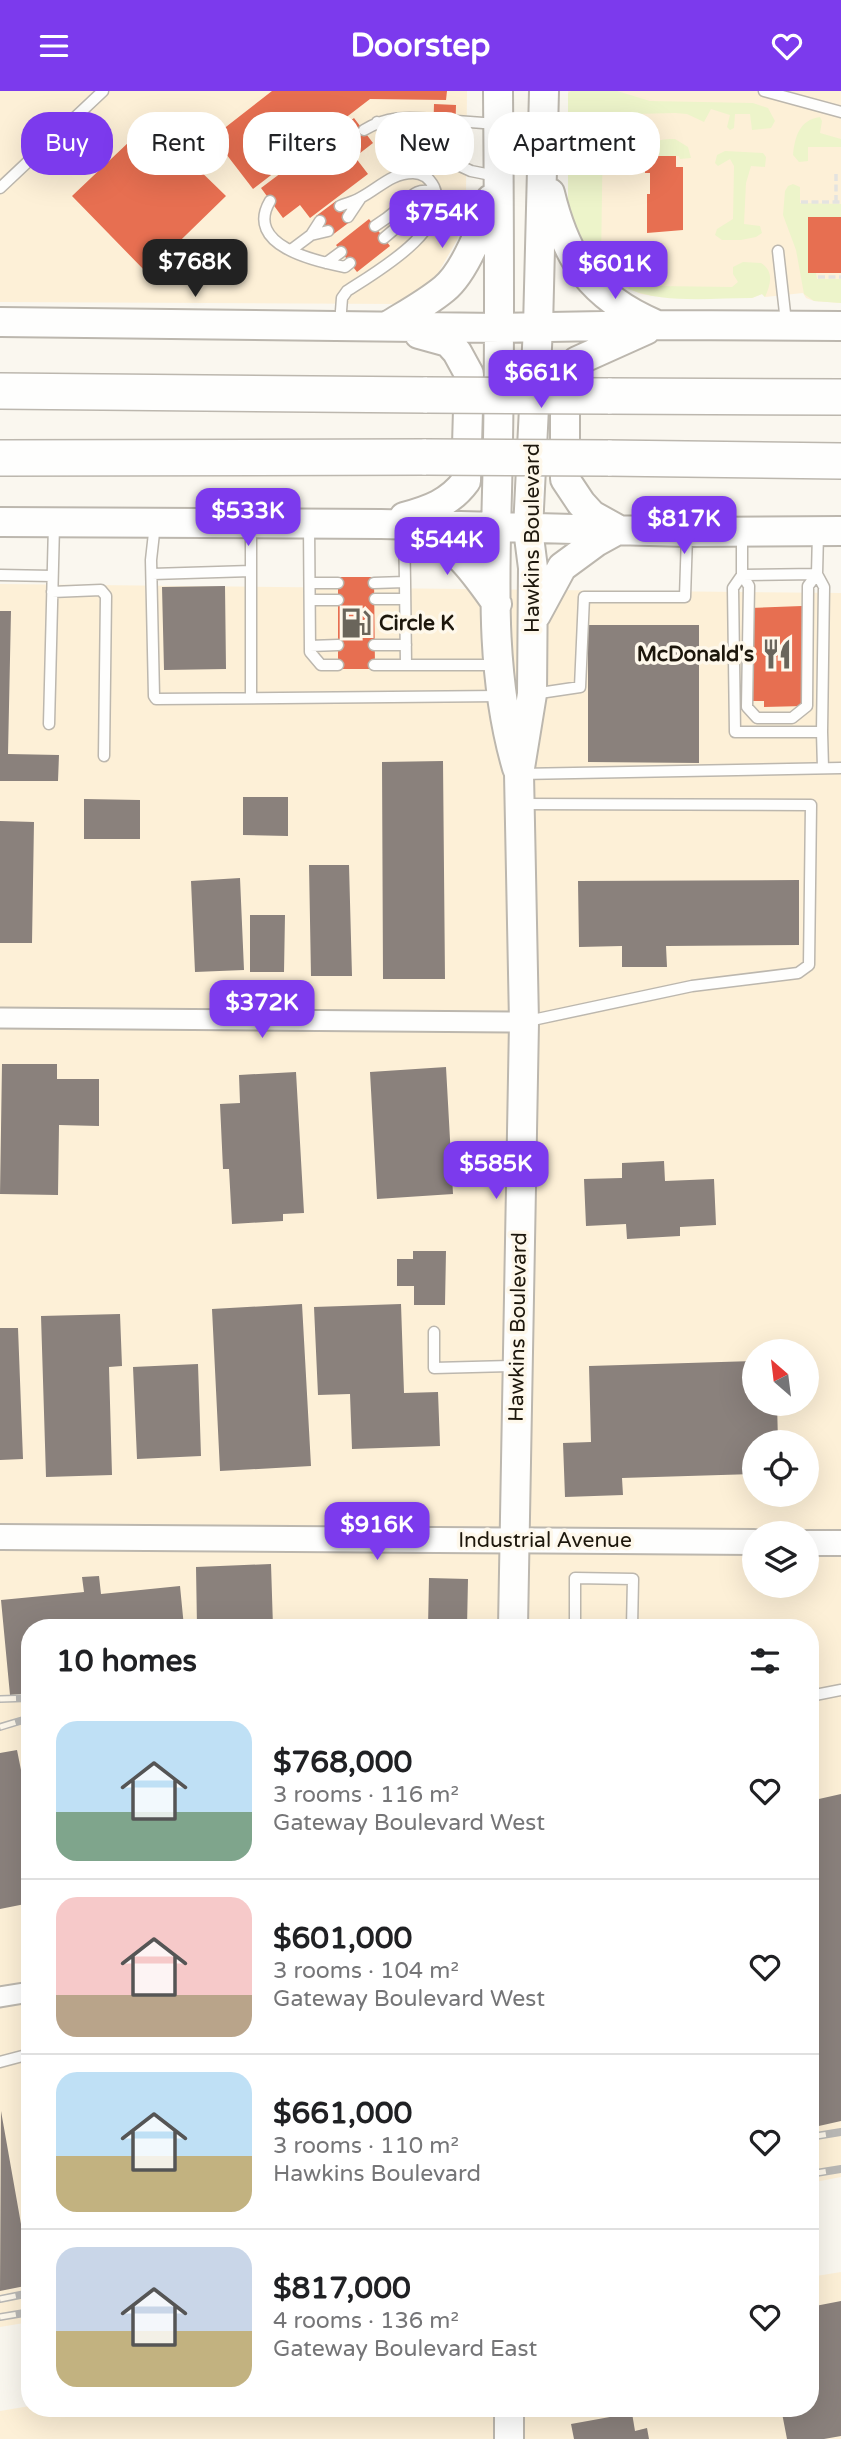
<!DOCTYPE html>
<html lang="en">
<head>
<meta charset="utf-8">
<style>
  :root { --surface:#fff; --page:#f6f6f6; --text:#202124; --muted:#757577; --line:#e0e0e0; --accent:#7c3aed }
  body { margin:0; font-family:"Varela Round",sans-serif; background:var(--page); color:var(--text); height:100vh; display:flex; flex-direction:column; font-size:26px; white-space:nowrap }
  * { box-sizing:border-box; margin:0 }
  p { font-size:23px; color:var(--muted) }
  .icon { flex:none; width:38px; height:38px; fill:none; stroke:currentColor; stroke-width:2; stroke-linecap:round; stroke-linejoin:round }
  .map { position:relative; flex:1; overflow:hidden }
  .sheet { position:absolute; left:21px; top:1528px; width:798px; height:798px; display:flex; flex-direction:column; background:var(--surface); border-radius:28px; box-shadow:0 7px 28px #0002 }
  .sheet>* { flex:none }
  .top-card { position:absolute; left:21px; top:21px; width:800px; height:63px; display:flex; gap:14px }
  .needle { width:46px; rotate:332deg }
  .controls { position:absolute; left:742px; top:1248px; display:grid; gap:14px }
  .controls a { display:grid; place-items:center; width:77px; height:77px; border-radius:50%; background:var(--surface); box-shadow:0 7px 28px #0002; font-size:35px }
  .price { position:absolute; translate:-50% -60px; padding:0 16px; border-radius:14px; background:var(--accent); color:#fff; font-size:23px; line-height:46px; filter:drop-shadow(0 2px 4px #0008) }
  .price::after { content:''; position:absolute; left:50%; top:42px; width:21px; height:16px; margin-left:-10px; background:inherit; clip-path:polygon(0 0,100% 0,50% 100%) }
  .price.selected { background:#222; color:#fff }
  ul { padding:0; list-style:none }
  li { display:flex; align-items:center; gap:21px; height:175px; padding:0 35px }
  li+li { border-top:2px solid var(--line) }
  li span { display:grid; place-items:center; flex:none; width:196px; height:140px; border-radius:21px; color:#555 }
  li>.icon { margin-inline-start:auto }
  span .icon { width:84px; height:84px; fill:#fffc; stroke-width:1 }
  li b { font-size:30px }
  h2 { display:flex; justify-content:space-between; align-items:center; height:84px; padding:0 35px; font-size:30px }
  .chip { padding:0 24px; border-radius:28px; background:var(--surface); box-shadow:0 7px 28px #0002; font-size:24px; line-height:63px }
  .chip.selected { background:var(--accent); color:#fff }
  header { display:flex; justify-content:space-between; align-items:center; height:91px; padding:0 35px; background:var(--accent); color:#fff; font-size:32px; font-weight:700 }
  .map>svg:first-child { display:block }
</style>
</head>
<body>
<header><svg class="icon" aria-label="menu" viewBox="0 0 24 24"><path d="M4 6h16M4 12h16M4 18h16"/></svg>Doorstep<svg class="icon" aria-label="heart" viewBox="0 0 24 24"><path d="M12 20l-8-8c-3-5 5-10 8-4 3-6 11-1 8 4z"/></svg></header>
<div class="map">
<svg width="841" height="2348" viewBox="0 0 841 2348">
  <rect width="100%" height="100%" fill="#faf7ef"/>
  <path fill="#fdf0d7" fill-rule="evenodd" d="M0 0H467L466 101 457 149 438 182 418 201 399 213 0 211Z
    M568 0H841V212L814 210 806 207 803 202 765 206 762 203 752 207 653 205 641 203 613 190 583 160 582 149 576 137 568 109Z
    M0 493 841 502V2086L810 2092V1536H30V2231L0 2236ZM754 1260H807V1312H754ZM754 1351H807V1404H754ZM754 1442H807V1494H754Z
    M841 2181V2348H0V2320L30 2315V2317H810V2186Z"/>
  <path fill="#edf4ca" d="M571 0H617L650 10 753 12 768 17 775 30 771 37 752 39 750 23H735L734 37 730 39 727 36 730 24 711 18 704 31 687 23 675 22 634 23 623 31 603 32 601 173 618 164H622L625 171 634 176 624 195C588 176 576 147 568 109V2Z
    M820 26 822 30 820 42 841 48V56H808V70L799 71 793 64C795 46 799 29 820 26Z
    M675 48 688 56 691 67 680 68 679 65H645C650 49 660 48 675 48Z
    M725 60 763 62 766 66 765 76 751 75 746 92 744 133 760 135 762 142 756 146 741 149H722L715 144 717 138 733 128 734 75 730 68 718 75 715 72 717 64Z
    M793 93 800 96V112L841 113V126H808V181L816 182 817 188H841V212L814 210 804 203 796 159 783 124 785 100 788 95Z
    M743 171 761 172C774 180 771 193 765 206L762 203 752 207C712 207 666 213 628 198L639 177H647L657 195 732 196 738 191 733 183V176Z"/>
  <path fill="#e76f51" d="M272 0H447L446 9 370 8 253 98 213 46Z
    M434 13 456 14 455 49 433 48Z
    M354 27 373 52 355 66 368 83 310 127 300 114 283 127 261 97Z
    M150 31 226 105 147 182 72 105Z
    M432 49 451 58 441 82 421 74Z
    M645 65H676V76H683V139L647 142V103H650V82H645Z
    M336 110 351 130 331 145 316 125Z
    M808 126H841V182H808Z
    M369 128 390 155 357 181 336 154Z
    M338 486H374L375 578H338Z
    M802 515 804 615 764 616V610H753L750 517Z"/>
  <path fill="#8a817c" d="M225 495 226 578 164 579 162 496Z
    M0 520H11L8 663 59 664 58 690H0Z
    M588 534H699V672L588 671Z
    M443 670 445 888H383L382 671Z
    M243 706H288V745L243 744Z
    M84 708 140 709V748H84Z
    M0 730 34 731 32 852H0Z
    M309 774H349L352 885H311Z
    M240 787 244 879 195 881 191 790Z
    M799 789V854L666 855 667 876H622V855L579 856 578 790Z
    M250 824H285L284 881H250Z
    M2 973H57V988H99V1035L59 1034 58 1104 0 1103Z
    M446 976 453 1103 377 1108 370 981Z
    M296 981 304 1122 283 1123V1130L232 1133 229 1078H223L220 1013 240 1012 239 984Z
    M664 1070 665 1090 714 1088 716 1134 680 1136V1145L627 1148 626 1133 586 1135 584 1088 622 1087V1072Z
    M413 1160H446L445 1214H414V1195H397V1168H413Z
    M302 1213 311 1375 220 1380 212 1218Z
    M401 1213 404 1302 438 1301 440 1355 352 1358 350 1303 318 1304 314 1216Z
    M120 1223 122 1275 109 1276 112 1384 46 1386 41 1225Z
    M0 1237H18L23 1368 0 1369Z
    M754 1270V1312H777L778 1351H754V1383L622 1387 623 1404 565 1406 563 1352 591 1351 589 1275Z
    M198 1273 201 1365 137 1368 133 1276Z
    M271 1473 273 1536H197L196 1476Z
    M99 1485 101 1503 180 1495 184 1536H30V1602L10 1604 1 1509 84 1501 82 1486Z
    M429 1487 468 1488 467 1536H428Z
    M17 1659 24 1694 30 1693V1812L0 1818V1662Z
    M841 1703V2030L810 2037V1710Z
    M1 2020 24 2150 30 2149V2194L0 2200Z
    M841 2210V2345L824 2348H787L781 2317H810V2216Z
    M581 2317H615L616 2318 583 2326Z
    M632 2322 635 2340 647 2337 649 2348H574L571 2333Z"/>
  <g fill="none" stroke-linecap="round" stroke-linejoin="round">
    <g stroke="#bcb7ae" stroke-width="13">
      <path id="service" d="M764 0 841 21
        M456 30 497 33
        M377 31 391 36 428 58
        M364 39C387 25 407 26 433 28
        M447 69 471 80 496 85
        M0 97 103 0
        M270 110C244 154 314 170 345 176L350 172
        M340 115C346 112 354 111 360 107 378 98 391 82 413 82 423 82 430 88 434 96 453 138 376 181 347 200L342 207 340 233
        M348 126 360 108
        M375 135C383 130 391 124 398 118 411 105 418 94 437 103
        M311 144 328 140
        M384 147 397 136 396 120
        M291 159 311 144 320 130
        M778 160 786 231
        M326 172 341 161
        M155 433 151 469 154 605 156 608 501 605
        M309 433 310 561 321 574H338
        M742 444V484L733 497 735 641H822L824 496 817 483 818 442
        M152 483 251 480
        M817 483 808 495 807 615 792 627H757L747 616 749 495 742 484Z
        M0 484 52 485
        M405 491 406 574
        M310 492H338
        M374 492 405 491 404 434
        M52 501 101 499 106 505 104 665
        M375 508H405
        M310 509H338
        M374 554H406
        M310 555 338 554
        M374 574H496
        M533 603 580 596 584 506H685L687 444
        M251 607V433
        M49 633 54 434
        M822 641 823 677
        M520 683 841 677
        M521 713 811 714 809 874 798 882 692 895 528 930
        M434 1241V1277L514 1275
        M575 1536V1487L633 1488 632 1536
        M810 1605 841 1599
        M0 1971 30 1963"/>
    </g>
    <g stroke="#bcb7ae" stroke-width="23">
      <path id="minor" d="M0 927 524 931
        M0 1906 30 1901"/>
    </g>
    <g stroke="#bcb7ae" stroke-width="28">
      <path id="tertiary" d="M0 1446 754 1451
        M807 1452H841"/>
    </g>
    <g stroke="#bcb7ae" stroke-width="32">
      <path id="secondary" d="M498 0C499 117 500 234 498 350 497 459 486 572 517 677
        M550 102C566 168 592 206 655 233
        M0 231 500 237 658 234 841 235
        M389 234C407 223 427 212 444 198 465 181 483 134 491 108
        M404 426C429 419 450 412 466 390L469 283 457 261 448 251 419 243
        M0 431 381 433 687 441 841 440
        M420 434C457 458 472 477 497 513
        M619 439 592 424 581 412 565 388V284L577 270 646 239
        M536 524 562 476 596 451 616 440
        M513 1536 524 931 519 683 532 603 533 477 528 438 538 236 544 0
        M509 2317V2348"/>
    </g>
    <g stroke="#bcb7ae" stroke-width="38">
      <path id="motorway" d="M0 300 427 304
        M608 305 841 306
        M0 367 426 366
        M608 367 841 370"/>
    </g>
    <path stroke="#e4e3e0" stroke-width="3.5" stroke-dasharray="7 3.5" stroke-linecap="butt" d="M801 111H841
      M836 111V81
      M818 186H841"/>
    <use href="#service" stroke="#fefefd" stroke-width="10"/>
    <use href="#minor" stroke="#fefefd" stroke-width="19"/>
    <use href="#tertiary" stroke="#fefefd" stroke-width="24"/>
    <use href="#secondary" stroke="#fefefd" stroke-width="28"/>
    <use href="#motorway" stroke="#fefefd" stroke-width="35"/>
    <g stroke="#b9b8b5" stroke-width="8">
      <path id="rail" d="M0 1608 30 1607
        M0 1636 30 1627
        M810 2046 841 2041
        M810 2083 841 2078
        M0 2208 30 2202
        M0 2226 30 2221"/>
    </g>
    <use href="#rail" stroke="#fef8eb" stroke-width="5" stroke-dasharray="16" stroke-linecap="butt"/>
    <g stroke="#bcb7ae" stroke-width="38" stroke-linecap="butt">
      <path id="motorway-bridge" d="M427 304 608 305
        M426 366 608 367"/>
    </g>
    <use href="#motorway-bridge" stroke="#fefefd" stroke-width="35"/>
  </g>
  <defs>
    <g id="fuel-bare" transform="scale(2.415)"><path d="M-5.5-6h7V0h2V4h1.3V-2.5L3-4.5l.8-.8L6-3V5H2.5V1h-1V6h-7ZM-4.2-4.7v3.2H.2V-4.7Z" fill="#6a655b" stroke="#fef8eb" stroke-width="2.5" paint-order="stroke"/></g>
    <g id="restaurant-bare" transform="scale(2.415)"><path d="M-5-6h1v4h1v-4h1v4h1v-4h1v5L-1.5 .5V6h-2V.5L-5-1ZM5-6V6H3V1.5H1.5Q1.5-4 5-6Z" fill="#6a655b" stroke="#fef8eb" stroke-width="2.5" paint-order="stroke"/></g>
  </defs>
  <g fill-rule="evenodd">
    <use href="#fuel-bare" x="356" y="532"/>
    <use href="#restaurant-bare" x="777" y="563"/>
  </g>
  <g text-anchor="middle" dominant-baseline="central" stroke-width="7" stroke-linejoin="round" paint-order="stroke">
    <g font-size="21" fill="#1d170c" stroke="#fef8eb">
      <text transform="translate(532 447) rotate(-90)">Hawkins Boulevard</text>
      <text transform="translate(518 1236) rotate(-89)">Hawkins Boulevard</text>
      <text x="545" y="1449">Industrial Avenue</text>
    </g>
    <g font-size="21" font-weight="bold" fill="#1d170c" stroke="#fef8eb" text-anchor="start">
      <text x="379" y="532">Circle K</text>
      <text x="754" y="563" text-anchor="end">McDonald's</text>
    </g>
  </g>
</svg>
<div class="controls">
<a><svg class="needle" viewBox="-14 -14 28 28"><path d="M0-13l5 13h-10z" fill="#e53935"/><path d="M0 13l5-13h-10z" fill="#757577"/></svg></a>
<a><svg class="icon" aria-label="locate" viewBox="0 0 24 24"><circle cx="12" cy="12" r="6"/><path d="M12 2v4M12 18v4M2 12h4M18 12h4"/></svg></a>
<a><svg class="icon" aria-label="layers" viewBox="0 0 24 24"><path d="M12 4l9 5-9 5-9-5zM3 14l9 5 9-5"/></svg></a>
</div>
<b class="price" style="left:442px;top:159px">$754K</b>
<b class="price selected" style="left:195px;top:208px">$768K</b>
<b class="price" style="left:615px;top:210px">$601K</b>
<b class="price" style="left:541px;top:319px">$661K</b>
<b class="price" style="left:248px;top:457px">$533K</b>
<b class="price" style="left:684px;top:465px">$817K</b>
<b class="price" style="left:447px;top:486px">$544K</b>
<b class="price" style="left:262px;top:949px">$372K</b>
<b class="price" style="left:496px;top:1110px">$585K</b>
<b class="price" style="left:377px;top:1471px">$916K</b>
<div class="top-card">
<a class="chip selected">Buy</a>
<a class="chip">Rent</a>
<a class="chip">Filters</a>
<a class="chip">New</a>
<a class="chip">Apartment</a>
</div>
<section class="sheet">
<h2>10 homes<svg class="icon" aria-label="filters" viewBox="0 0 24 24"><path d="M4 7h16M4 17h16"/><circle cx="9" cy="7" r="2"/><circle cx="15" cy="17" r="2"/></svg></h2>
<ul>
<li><span style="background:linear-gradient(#bfe0f5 65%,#7fa58c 0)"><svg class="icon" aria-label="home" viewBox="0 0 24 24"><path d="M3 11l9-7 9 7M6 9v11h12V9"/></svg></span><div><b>$768,000</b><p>3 rooms · 116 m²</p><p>Gateway Boulevard West</p></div><svg class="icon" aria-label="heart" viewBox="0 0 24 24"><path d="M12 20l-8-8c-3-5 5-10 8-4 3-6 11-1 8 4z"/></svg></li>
<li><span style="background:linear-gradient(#f6c9c9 70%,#b9a48a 0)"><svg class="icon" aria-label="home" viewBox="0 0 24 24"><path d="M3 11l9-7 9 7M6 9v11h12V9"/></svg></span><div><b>$601,000</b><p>3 rooms · 104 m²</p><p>Gateway Boulevard West</p></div><svg class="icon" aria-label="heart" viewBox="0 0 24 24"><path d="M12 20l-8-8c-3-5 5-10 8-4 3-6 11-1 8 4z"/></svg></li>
<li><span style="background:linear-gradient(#bfe0f5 60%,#c2b280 0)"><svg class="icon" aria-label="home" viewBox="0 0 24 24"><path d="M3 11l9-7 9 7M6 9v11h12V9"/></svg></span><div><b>$661,000</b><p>3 rooms · 110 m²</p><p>Hawkins Boulevard</p></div><svg class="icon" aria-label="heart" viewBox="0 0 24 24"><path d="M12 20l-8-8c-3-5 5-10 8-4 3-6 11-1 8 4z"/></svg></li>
<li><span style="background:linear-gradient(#c9d6e8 60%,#c2b280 0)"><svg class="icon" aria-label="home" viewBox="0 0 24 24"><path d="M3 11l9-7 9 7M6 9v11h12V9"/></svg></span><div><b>$817,000</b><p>4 rooms · 136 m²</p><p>Gateway Boulevard East</p></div><svg class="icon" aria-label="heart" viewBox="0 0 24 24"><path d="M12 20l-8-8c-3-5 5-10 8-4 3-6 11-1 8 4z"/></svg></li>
</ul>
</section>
</div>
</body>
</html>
